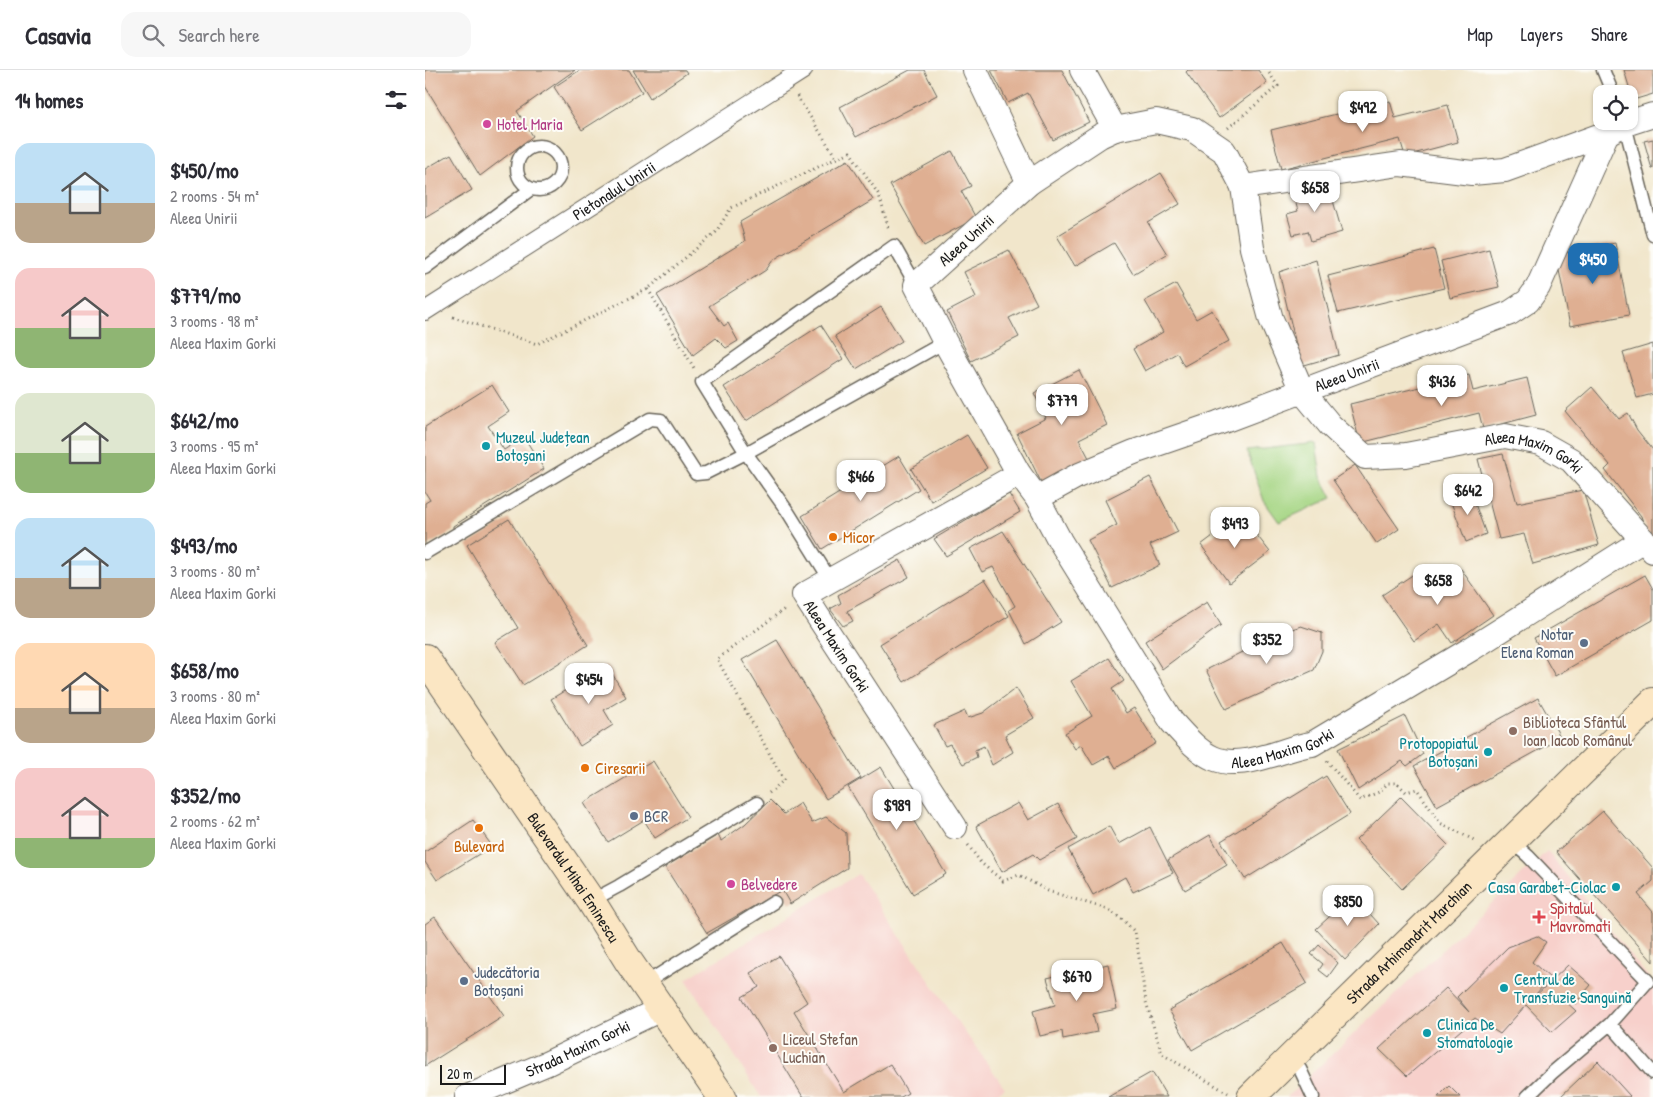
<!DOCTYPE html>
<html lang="en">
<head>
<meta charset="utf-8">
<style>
  :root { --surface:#fff; --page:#f7f7f7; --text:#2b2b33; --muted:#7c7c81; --line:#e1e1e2; --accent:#1f6fb2 }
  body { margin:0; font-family:"Patrick Hand",sans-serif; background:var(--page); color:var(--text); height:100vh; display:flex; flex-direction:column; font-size:19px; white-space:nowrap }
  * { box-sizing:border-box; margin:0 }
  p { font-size:16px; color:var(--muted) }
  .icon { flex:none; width:28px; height:28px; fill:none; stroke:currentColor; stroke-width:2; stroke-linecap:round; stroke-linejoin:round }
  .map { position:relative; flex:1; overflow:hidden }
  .drawer { display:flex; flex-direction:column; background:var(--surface); width:425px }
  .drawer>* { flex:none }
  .tools { position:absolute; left:1168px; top:15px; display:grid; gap:10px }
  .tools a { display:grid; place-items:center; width:45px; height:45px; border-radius:10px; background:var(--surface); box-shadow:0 1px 4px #0004; font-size:25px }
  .scale { position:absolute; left:15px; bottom:12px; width:66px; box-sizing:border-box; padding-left:5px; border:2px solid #1c1c1c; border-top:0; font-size:14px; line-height:18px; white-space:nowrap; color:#1c1c1c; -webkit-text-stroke:4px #fdfcf7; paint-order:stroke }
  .price { position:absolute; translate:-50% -42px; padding:0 11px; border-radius:10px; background:#fff; color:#222; font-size:16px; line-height:32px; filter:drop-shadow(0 1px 2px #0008) }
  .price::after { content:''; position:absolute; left:50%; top:30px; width:15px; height:11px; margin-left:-8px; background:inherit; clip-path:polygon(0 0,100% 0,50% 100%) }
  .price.on { background:var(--accent); color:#fff }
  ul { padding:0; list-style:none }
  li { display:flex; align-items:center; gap:15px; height:125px; padding:0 15px }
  li span { display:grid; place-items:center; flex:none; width:140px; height:100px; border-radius:15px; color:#555 }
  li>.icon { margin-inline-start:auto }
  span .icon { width:60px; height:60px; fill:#fffc; stroke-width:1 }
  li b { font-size:21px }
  h2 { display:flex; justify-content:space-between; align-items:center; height:60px; padding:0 15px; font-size:21px }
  header { display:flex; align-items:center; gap:30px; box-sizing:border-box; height:70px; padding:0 25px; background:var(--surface); border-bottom:1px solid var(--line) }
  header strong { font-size:24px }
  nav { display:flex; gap:28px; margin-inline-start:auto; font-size:18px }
  .search { width:350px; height:45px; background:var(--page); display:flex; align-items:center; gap:12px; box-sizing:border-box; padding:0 18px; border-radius:15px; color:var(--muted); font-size:19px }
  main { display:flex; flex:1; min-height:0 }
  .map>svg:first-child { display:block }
</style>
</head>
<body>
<header>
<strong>Casavia</strong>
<div class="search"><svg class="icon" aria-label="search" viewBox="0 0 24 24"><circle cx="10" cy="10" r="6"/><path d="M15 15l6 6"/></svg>Search here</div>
<nav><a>Map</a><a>Layers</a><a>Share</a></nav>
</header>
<main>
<section class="drawer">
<h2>14 homes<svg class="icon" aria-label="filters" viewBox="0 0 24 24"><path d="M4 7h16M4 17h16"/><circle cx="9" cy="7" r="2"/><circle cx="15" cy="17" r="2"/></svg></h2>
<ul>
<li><span style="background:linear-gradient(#bfe0f5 60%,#b9a48a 0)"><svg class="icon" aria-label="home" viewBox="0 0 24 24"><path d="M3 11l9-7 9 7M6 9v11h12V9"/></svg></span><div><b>$450/mo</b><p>2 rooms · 54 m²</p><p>Aleea Unirii</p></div></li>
<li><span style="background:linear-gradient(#f6c9c9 60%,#8fb573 0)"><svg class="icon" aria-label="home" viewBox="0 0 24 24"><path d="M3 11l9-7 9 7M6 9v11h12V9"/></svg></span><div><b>$779/mo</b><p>3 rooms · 98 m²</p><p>Aleea Maxim Gorki</p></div></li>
<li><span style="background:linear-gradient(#dfe7d0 60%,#8fb573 0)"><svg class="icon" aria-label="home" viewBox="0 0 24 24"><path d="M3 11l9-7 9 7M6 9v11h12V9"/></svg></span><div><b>$642/mo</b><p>3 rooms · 95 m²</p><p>Aleea Maxim Gorki</p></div></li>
<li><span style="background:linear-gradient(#bfe0f5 60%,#b9a48a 0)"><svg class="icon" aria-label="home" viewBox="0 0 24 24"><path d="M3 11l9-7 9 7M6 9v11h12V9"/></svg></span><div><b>$493/mo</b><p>3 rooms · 80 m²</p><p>Aleea Maxim Gorki</p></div></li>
<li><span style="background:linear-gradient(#ffd9b3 65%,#b9a48a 0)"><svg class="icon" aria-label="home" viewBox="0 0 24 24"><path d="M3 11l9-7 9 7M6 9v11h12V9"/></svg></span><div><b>$658/mo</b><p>3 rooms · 80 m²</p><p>Aleea Maxim Gorki</p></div></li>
<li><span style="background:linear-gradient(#f6c9c9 70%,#8fb573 0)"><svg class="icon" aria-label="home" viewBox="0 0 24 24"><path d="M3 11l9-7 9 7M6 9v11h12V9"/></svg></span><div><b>$352/mo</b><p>2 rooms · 62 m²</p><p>Aleea Maxim Gorki</p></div></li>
</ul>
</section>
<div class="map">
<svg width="1228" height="1027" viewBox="0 0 1228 1027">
  <rect width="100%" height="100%" fill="#fdfcf7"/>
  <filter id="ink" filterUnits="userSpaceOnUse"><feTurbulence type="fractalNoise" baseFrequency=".02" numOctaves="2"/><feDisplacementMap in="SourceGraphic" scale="10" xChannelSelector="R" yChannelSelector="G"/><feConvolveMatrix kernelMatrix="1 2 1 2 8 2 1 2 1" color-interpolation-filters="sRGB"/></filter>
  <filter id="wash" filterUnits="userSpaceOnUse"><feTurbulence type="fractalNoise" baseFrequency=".0096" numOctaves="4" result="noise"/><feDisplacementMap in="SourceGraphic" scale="20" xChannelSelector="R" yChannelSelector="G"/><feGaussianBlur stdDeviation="1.12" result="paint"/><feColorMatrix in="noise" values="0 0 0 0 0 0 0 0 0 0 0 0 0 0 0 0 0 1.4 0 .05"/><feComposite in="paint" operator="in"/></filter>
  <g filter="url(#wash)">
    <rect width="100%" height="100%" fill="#f1e6cb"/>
    <path fill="#f7d0cb" d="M1122 781 1228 913V1027H862Z
      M433 804 527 944 580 1018 566 1027H336L261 909Z"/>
    <path fill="#a5d583" stroke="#607850" d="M891 373 896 407 907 428 854 452 839 431 822 381Z"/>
    <g id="blocks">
      <path fill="#dfaf92" d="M0 0H150L92 41 108 66 55 106 0 16Z
        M155 0H204L217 22 157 60 129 17Z
        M208 0H260L262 3 225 28Z
        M485 0H499L512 25 431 67 415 37Z
        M566 0H637L664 52 628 70 603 23 583 33Z
        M763 0H833L842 13 794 48 761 2Z
        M1199 0H1228V24L1208 30Z
        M965 31 970 48 1023 35 1033 72 980 86 975 69 856 99 846 60Z
        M1228 69V99H1227L1219 71Z
        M527 81 546 116 536 121 551 148 499 176 465 115Z
        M26 84 47 120 0 148V99Z
        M423 90 448 130 348 190 341 200 284 236 299 256 303 253 313 271 301 278 291 268 268 285 232 225 320 171 315 152Z
        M736 103 755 134 723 153 742 184 708 204 689 173 650 196 632 166Z
        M903 113 917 162 886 171 883 161 868 165 862 144 873 141 868 123Z
        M1190 173 1204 245 1145 256 1131 185Z
        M1009 179 1019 218 913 243 903 206Z
        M1064 179 1074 217 1025 228 1016 191Z
        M584 180 612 234 584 248 594 267 546 291 522 242 551 227 539 202Z
        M891 190 914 285 876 296 854 202Z
        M751 214 771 249 787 240 804 271 759 296 752 283 720 301 708 279 738 262 720 231Z
        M456 237 477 271 431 299 410 266Z
        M396 255 418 289 321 351 299 317Z
        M1228 274V324L1212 328 1198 283Z
        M654 300 682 355 654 369 664 388 616 412 592 363 621 348 609 323Z
        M1044 305 1048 321 1102 308 1111 345 1058 359 1054 343 935 373 925 334Z
        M67 315 84 342 63 356 79 380 99 367 119 399 28 456V461L0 477V433L5 430 0 422V357Z
        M1167 317 1194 349 1203 343 1212 360 1228 380V469L1221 461 1216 446 1180 400 1185 395 1140 341Z
        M542 365 562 398 506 431 486 399Z
        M1078 384 1092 433 1158 420 1174 475 1108 494 1099 464 1074 469 1053 389Z
        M474 386 494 419 397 479 377 446Z
        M930 395 974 459 952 474 908 410Z
        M725 407 753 462 725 475 735 495 687 518 663 470 692 455 680 430Z
        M1045 420 1061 464 1041 472 1024 427Z
        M584 424 595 442 521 486 509 469Z
        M816 445 845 482 804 513 776 475Z
        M84 449 163 575 98 615 70 572 93 558 42 475Z
        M578 461 636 552 601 574 584 540 590 536 568 497 557 502 545 479Z
        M475 490 484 507 422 541 428 551 418 556 405 539 416 533 413 525Z
        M1036 499 1068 545 1027 573 1014 554 989 571 957 525 995 500 1008 518Z
        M1220 505 1228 519V550L1130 606 1109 568Z
        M560 509 584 546 479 612 455 574Z
        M782 532 796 555 737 599 720 571Z
        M876 556 897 563V581L889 600 801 639 781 600 855 563Z
        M352 570 436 708 401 729 317 590Z
        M684 588 699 611 687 619 701 643 709 638 731 673 691 698 684 686 668 695 656 675 650 679 640 663 667 646 646 611Z
        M182 595 201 627 179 640 188 655 155 676 126 629Z
        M591 618 609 648 580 665 588 682 567 695 559 676 550 680 552 687 538 694 525 674 520 676 509 655 540 641 543 648 558 643Z
        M1113 628 1136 668 1012 736 989 696Z
        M980 646 998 684 982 696 977 691 933 720 913 679Z
        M228 691 263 747 230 768 219 750 183 772 159 733Z
        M456 697 521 804 488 824 423 717Z
        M901 706 925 744 820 809 796 771Z
        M976 727 1023 775 977 819 931 770Z
        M345 730 359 744 375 733 387 753 401 747 421 763 422 798 365 834 357 820 282 863 240 797 293 765 296 771 320 754Z
        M593 733 603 750 633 734 652 769 614 790 608 784 577 802 551 756Z
        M1178 741 1228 798V811L1213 824 1228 842V892L1131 782Z
        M48 750 67 776 12 810 0 792V782Z
        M684 756 694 774 725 757 748 803 708 822 700 807 668 825 643 779Z
        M785 765 802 795 760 820 743 790Z
        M928 825 954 854 920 890 891 859Z
        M10 847 79 946 0 996V854Z
        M1112 866 1121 872 1107 892 1125 908 1103 933 1143 895 1166 915 1150 934 1144 927 1139 930 1151 941 1127 962 1101 935 1075 964 1050 948 982 1006 954 979 1021 918 1044 942 1032 927 1083 877Z
        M858 873 882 913 767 980 744 940Z
        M894 875 913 893 903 907 894 900 898 894 886 884Z
        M354 886 382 932 369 941 419 1022 465 994 483 1023 476 1027H378L317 927 334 917 325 903Z
        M683 894 692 939 668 944 672 962 638 969 637 961 615 966 608 941 630 935 622 908Z
        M1173 991 1205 1026 1204 1027H1135Z
        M727 1002 742 1027H683Z
        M1024 1016 1035 1027H1013Z"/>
    </g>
  </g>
  <g filter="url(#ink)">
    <use href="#blocks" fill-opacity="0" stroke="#676359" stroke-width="1"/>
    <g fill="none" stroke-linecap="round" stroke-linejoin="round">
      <g stroke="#676359" stroke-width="15">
        <path id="service" d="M1178 0 1188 24
          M1199 51 1228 165
          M92 98a22 22 0 1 1 44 0a22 22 0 1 1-44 0Z
          M0 198 106 119
          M0 483 225 349 236 350 271 404 281 403 321 383 520 272
          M406 511 363 442 321 383 277 312 469 176 491 215
          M1087 772 1103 786 1223 911 1185 954 1127 1003 1102 1027
          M166 831 194 816 332 733
          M219 914 349 832
          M1185 954 1228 1003
          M862 992 875 999 888 1027"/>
      </g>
      <g stroke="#676359" stroke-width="20">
        <g id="pedestrian">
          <path id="s1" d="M0 241 378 0"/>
        </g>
      </g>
      <g stroke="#676359" stroke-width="26">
        <g id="minor">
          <path d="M550 0 604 113"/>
          <path id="s2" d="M657 0 690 59 731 51 767 59 799 81 818 117 827 178 846 249 877 321 905 355 940 387 981 385 1080 366 1116 373 1146 390 1228 481"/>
          <path id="s3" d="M690 59 675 66 604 113 491 215 520 272 594 404 612 428 635 471 747 652C779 688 793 701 843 686 858 682 871 676 887 674L1046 579 1218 470"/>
          <path d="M818 117 975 94 1047 103 1080 100 1182 63 1200 54 1228 45"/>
          <path id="s4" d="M612 428 652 406 709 382 793 353 1085 243 1103 231 1113 217 1182 63"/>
          <path d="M530 757 379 525 594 404"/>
          <path id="s5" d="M42 1027 123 993 236 939"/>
        </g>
      </g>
      <g stroke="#676359" stroke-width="30">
        <g id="secondary">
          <path id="s6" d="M0 588 166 831 204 892 297 1027"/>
          <path id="s7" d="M826 1027 1228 632"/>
        </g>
      </g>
      <path stroke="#676359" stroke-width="3" stroke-dasharray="1 4" stroke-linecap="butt" d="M372 26 412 89
        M803 58 853 16 842 0
        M223 219 269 298
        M28 247 112 274 223 219 291 162 306 138 425 82 454 125 464 160
        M902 691 935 730 954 722 963 713H972L981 722 992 719 1015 753 1051 771
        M344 723 359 710 292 589 361 538
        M543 775 556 793 578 811 594 805 623 821 682 839 698 850 710 862 721 932 737 984 803 1023"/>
      <use href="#service" stroke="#fff" stroke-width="12"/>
      <use href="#pedestrian" stroke="#fff" stroke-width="18"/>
      <use href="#minor" stroke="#fff" stroke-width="24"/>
      <use href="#secondary" stroke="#fbe6c3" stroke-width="28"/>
    </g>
  </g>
  <g fill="#d1479c" stroke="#fdfcf7" stroke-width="2">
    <circle cx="62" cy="54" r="5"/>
    <circle cx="306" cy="814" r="5"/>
  </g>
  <g fill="#0f9aa8" stroke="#fdfcf7" stroke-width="2">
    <circle cx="61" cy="376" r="5"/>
    <circle cx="1063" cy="682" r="5"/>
    <circle cx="1191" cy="817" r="5"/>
    <circle cx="1079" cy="918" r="5"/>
    <circle cx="1002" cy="963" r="5"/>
  </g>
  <g fill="#e8710a" stroke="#fdfcf7" stroke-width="2">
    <circle cx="408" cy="467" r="5"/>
    <circle cx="160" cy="698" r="5"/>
    <circle cx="54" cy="758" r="5"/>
  </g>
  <g fill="#5c6f8a" stroke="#fdfcf7" stroke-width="2">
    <circle cx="1159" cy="573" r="5"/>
    <circle cx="209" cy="746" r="5"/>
    <circle cx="39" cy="911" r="5"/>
  </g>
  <g fill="#8d6e63" stroke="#fdfcf7" stroke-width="2">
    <circle cx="1088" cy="661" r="5"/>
    <circle cx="348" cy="978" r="5"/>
  </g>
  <path fill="#e0444e" stroke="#fdfcf7" stroke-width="2" d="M1111.5 839.5h5v5h5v5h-5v5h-5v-5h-5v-5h5z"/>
  <g text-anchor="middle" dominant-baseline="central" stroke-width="4" stroke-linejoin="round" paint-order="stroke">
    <g font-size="16" fill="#b23c85" stroke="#fdfcf7" text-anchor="start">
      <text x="72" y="54">Hotel Maria</text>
      <text x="316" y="814">Belvedere</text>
    </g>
    <g font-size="16" fill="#1c1c1c" stroke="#fdfcf7">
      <text stroke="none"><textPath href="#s1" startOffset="224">Pietonalul Unirii</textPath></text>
      <text transform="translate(541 170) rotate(-42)">Aleea Unirii</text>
      <text stroke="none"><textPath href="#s4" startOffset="334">Aleea Unirii</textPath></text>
      <text stroke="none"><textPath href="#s2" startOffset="705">Aleea Maxim Gorki</textPath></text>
      <text transform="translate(412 576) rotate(57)">Aleea Maxim Gorki</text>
      <text stroke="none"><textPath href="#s3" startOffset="888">Aleea Maxim Gorki</textPath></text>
      <text stroke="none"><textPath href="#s6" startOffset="265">Bulevardul Mihai Eminescu</textPath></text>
      <text stroke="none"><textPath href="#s7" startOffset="221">Strada Arhimandrit Marchian</textPath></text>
      <text stroke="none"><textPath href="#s5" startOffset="121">Strada Maxim Gorki</textPath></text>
    </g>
    <g font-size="16" fill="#0d838f" stroke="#fdfcf7" text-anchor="start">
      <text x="71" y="367">Muzeul Județean<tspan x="71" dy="18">Botoșani</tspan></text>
      <text x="1053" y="673" text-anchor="end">Protopopiatul<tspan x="1053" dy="18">Botoșani</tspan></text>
      <text x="1181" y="817" text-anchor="end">Casa Garabet–Ciolac</text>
      <text x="1089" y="909">Centrul de<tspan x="1089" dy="18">Transfuzie Sanguină</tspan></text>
      <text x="1012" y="954">Clinica De<tspan x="1012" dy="18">Stomatologie</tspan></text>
    </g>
    <g font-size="16" fill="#c56008" stroke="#fdfcf7" text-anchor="start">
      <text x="418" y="467">Micor</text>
      <text x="170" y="698">Ciresarii</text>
      <text x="54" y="776" text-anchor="middle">Bulevard</text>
    </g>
    <g font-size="16" fill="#4e5e75" stroke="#fdfcf7" text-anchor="start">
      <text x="1149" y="564" text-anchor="end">Notar<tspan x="1149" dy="18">Elena Roman</tspan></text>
      <text x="219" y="746">BCR</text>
      <text x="49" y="902">Judecătoria<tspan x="49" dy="18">Botoșani</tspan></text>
    </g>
    <g font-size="16" fill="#785e54" stroke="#fdfcf7" text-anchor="start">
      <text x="1098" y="652">Biblioteca Sfântul<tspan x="1098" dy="18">Ioan Iacob Românul</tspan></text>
      <text x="358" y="969">Liceul Stefan<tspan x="358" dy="18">Luchian</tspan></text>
    </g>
    <g font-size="16" fill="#be3a42" stroke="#fdfcf7" text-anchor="start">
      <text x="1125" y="838">Spitalul<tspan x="1125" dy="18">Mavromati</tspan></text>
    </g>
  </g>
</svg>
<div class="tools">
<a><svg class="icon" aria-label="locate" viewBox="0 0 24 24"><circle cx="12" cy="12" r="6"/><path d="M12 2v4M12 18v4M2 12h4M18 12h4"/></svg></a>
</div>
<div class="scale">20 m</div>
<b class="price" style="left:938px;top:63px">$492</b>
<b class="price" style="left:890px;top:143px">$658</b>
<b class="price on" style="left:1168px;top:215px">$450</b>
<b class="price" style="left:1017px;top:337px">$436</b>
<b class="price" style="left:637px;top:356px">$779</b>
<b class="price" style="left:436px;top:432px">$466</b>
<b class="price" style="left:1043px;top:446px">$642</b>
<b class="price" style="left:810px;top:479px">$493</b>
<b class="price" style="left:1013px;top:536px">$658</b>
<b class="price" style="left:842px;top:595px">$352</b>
<b class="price" style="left:164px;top:635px">$454</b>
<b class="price" style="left:472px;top:761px">$989</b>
<b class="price" style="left:923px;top:857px">$850</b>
<b class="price" style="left:652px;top:932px">$670</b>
</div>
</main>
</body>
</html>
